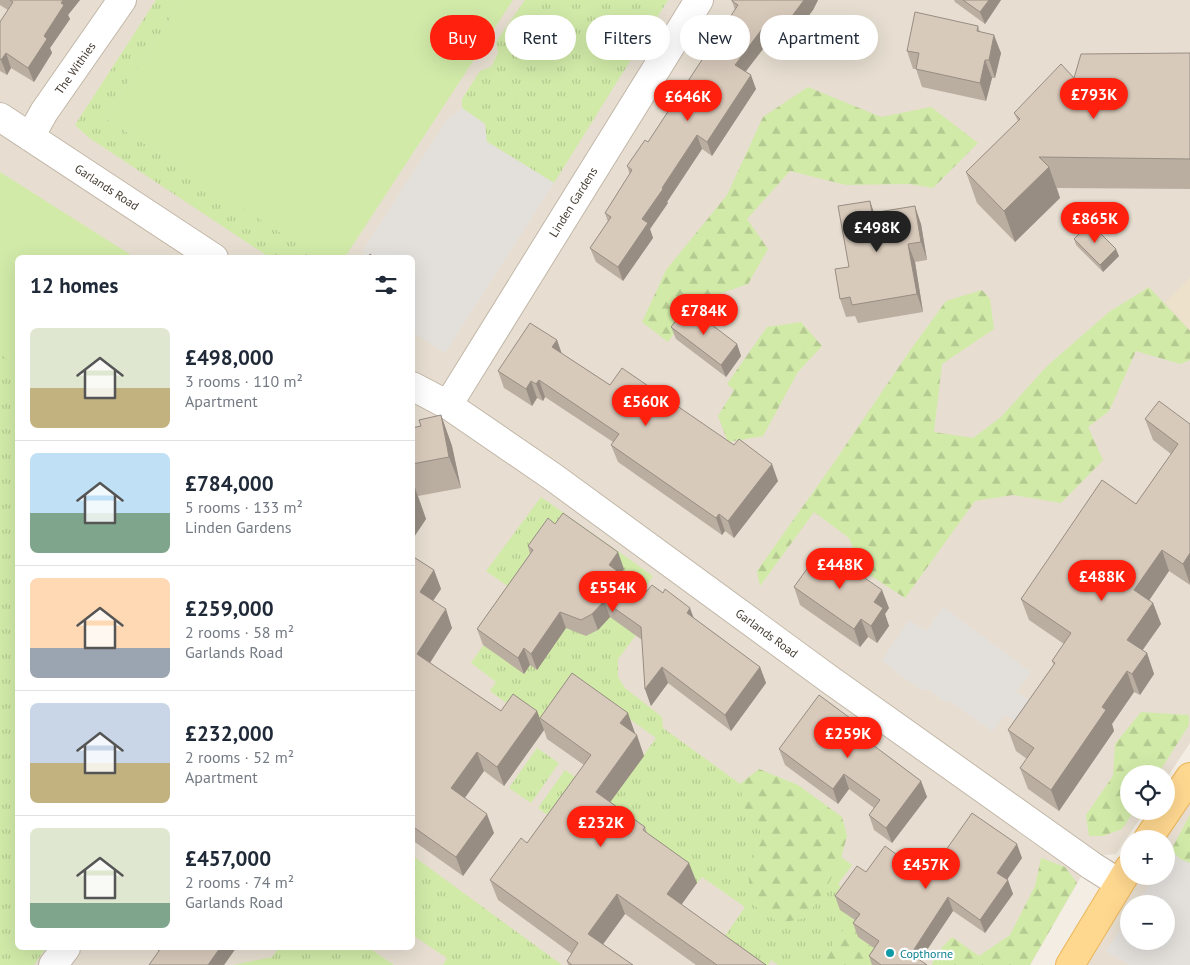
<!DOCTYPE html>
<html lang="en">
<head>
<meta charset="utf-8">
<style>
  :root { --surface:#fff; --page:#f2f2f3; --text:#1f2937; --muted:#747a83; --line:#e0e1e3; --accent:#ff210e }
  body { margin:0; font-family:"PT Sans",sans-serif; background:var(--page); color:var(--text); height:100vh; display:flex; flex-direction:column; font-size:19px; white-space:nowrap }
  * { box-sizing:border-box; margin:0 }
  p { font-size:16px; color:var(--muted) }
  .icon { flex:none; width:28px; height:28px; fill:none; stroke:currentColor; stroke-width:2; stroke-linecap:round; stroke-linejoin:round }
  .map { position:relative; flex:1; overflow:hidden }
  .sheet { position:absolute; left:15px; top:255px; width:400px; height:695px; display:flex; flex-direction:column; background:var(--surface); border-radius:8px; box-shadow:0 5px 20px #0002 }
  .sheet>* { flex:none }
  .guide { position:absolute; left:430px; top:15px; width:475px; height:45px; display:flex; gap:10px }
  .fabs { position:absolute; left:1120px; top:765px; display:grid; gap:10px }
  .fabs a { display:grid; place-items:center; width:55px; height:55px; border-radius:50%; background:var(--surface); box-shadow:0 5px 20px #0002; font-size:25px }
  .price { position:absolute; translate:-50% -42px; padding:0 11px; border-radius:18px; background:var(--accent); color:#fff; font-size:16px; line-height:32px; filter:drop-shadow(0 1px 2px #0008) }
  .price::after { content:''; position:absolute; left:50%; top:30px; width:15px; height:11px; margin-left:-8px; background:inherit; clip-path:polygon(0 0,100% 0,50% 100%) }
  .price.current { background:#222; color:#fff }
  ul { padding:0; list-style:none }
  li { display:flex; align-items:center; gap:15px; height:125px; padding:0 15px }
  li+li { border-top:1px solid var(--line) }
  li span { display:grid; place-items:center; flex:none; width:140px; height:100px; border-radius:8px; color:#555 }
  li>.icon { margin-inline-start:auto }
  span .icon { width:60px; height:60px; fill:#fffc; stroke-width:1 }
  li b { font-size:21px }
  h2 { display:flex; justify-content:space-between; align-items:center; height:60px; padding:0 15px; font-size:21px }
  .tag { padding:0 18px; border-radius:22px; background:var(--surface); box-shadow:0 5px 20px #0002; font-size:18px; line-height:45px }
  .tag.current { background:var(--accent); color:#fff }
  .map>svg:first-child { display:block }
</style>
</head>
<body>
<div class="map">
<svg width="1190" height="965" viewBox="0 0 1190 965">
  <defs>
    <pattern id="grass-tufts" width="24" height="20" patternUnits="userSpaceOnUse" patternTransform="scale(1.25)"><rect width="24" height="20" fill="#d1eaa8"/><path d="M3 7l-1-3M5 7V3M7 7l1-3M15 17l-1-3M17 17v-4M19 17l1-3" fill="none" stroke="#b5ca91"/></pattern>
    <pattern id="forest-firs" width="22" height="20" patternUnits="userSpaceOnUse" patternTransform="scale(1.25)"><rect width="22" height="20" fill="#d1eaa8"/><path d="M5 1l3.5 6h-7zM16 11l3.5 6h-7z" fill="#b5ca91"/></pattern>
  </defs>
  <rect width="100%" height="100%" fill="#f3ede3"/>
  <path fill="#e7ded1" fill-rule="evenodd" d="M0 0H1190V743L1166 779V774H1129V811H1145L1116 854 1093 856 1030 965H0ZM18 258H412V948H18Z
    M1190 799V965H1085L1140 876H1166V839H1163ZM1129 904H1166V941H1129Z"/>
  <path fill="#ede1cc" d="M1190 278V331L1165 303Z"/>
  <path fill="url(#grass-tufts)" d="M156 0H182L105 118 319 257H269L88 137 75 125Z
    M525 0H668L554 183 486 141 485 124 462 108V99L480 71 491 67 498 53 496 42Z
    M0 354 17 365 18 948H46L34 965H0Z
    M541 497 653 576 644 590 658 601 636 635 618 659V677L625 688 662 717 663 728 852 865 838 884 841 886 835 895 845 902 852 918 819 965H778L771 960 768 965H744L718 946 745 907 702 877 697 883 603 812 656 738 613 707 551 733 544 730 490 691 496 682 471 663 519 594 486 571Z
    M537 748 559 763 531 803 509 788Z
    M565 770 581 781 553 819 538 808Z
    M413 856 562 965H443L447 958 414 936 413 938Z
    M279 948H369L394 965H233L272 957Z"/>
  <path fill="url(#forest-firs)" d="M808 87 881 117 931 107 978 143 933 188 909 184 846 185 790 171 747 219 768 249 748 284 696 302 668 342 642 322 666 270 727 195 763 117Z
    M1149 287 1190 331V360L1180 364 1136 351 1109 411 1088 427 1103 460 1061 503 1013 495 975 501 905 598 862 570 849 538 814 512 760 586 757 571 833 464 911 349 946 301 982 290 990 299 994 329 942 364 934 432 973 438 1001 417 1047 366 1109 312Z
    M801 322 822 346 798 372 763 436 728 442 718 416 734 390 727 384 767 327Z
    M1141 712 1189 715V725L1158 774H1129V811H1134L1122 829 1103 836H1089L1086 815 1113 776 1115 744Z
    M759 769 798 785 842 817 847 836 841 858 830 881 806 918 779 923 751 903 748 869 764 836 744 808 740 784Z
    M1190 815V863L1180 859 1171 850Z
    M1041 858 1065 867 1077 883 1030 965H932L935 955 952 937 979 956 1010 935 1035 886Z
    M852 918 865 927 858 937 877 950V965H819Z"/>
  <path fill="#d1eaa8" d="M182 0H513L345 257 319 258 105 118Z
    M0 172 134 257 18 258 17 365 0 354Z"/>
  <path fill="#e3e0dc" d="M462 108 485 124 487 142 554 183 445 353 413 332 412 258 368 257 362 251 448 118Z
    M943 607 1031 672 1016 692 1033 703 1019 723 1005 715 992 731 952 703 943 701 927 688 923 691 897 673 882 660 909 620 926 631Z
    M1171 850 1180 859 1190 863V965H1129L1106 951 1129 917V941H1166V904H1137L1154 876H1166V857Z"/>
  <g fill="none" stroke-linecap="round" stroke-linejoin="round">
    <g stroke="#c2b7a8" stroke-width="30">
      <path id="minor" d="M0 117 214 258
        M30 137 44 112 122 0
        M412 386 448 405 553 477 829 679 1092 866 1119 883
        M448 405 699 0
        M53 965 66 948"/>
    </g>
    <g stroke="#ebb559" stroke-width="30">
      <path id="major" d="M1148 839 1190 777
        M1070 965 1129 868"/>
    </g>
    <use href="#minor" stroke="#fff" stroke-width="28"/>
    <use href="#major" stroke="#ffd890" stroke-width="28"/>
  </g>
  <path fill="#baaea1" d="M0 0H80L68 15 70 19 50 48 52 53 34 82 11 68 7 75 0 71V22L8 10 0 5Z
    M732 0H818L813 10 783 49 770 40 745 71 756 89 712 156 702 149 667 202 668 203 650 229 653 238 623 281 596 262 590 248 608 222 605 213 630 175 627 166 648 142 735 10 732 1Z
    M954 0H1001L985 24 955 2Z
    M978 26 980 32 1001 53 995 78H992L986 101 922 87 916 69H913L907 51Z
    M1190 53V189L1057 188 1060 198 1015 242 977 203 966 172 1018 121 1014 113Z
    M870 201 874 213 921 224 927 260 915 262 923 312 858 323 855 316 846 317 840 299 849 267Z
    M1074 239 1119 256 1103 272 1076 245Z
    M671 327 737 344 741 356 726 377 676 339Z
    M557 340 561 353 610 385 778 481 734 538 725 531 722 535 618 462 611 445 613 442 545 397 543 401 537 398 532 406 504 388 498 371Z
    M441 415 452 446 461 488 418 496 426 519 414 537 412 536V428L421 426Z
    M1145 419 1190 424V585L1169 571 1149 600 1153 603 1161 624 1142 650 1147 653 1154 674 1140 695 1134 692 1112 724 1114 731 1059 811 1028 789 1020 768 1027 759 1016 751 1008 730 1054 665 1052 661 1064 644 1029 620 1021 599 1136 504 1171 454 1153 440Z
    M528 546 624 569 621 574 646 592 694 618 760 667 766 683 731 731 668 683 651 706 645 689 642 640 610 617 598 630 586 636 566 628 537 670 530 665 524 674 483 645 477 629 530 554Z
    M412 556 434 570 441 589 433 601 452 628 430 663 501 711H537L544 730 504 786 484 771 465 798 494 833 463 876 412 840Z
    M794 587 889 608 885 614 889 626 877 643 868 637 860 647 800 605Z
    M540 718 635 733V734L644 756 610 802 645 827 647 833 697 883 681 905 766 965H696L625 914 603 944 633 965H568L567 961 572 954 498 900 490 880 527 843 584 765 547 739Z
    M859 735 921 781 927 797 892 843 874 830 869 815 874 808 849 789 838 804 785 765 779 749Z
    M1022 858 1007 879 1013 894 985 933 953 911 920 960 927 965H872L869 956 874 948 858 937 853 923 855 920 840 910 835 896 866 872 927 877Z
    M154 948H236L224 965 159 951Z"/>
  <path fill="#978d83" d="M63 0H80L68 15 70 19 50 48 52 53 34 82 28 68 44 36Z
    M804 0H818L813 10 783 49 778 35Z
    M989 0H1001L985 24 980 12Z
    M765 25 770 40 740 79 735 65Z
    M994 35 1001 53 995 78 989 60Z
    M6 53 11 68 7 75 1 60Z
    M985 60 992 78 986 101 980 83Z
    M751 75 756 89 712 156 707 142Z
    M697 135 702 149 667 202 668 203 650 229 653 238 623 281 618 267 642 219 662 188Z
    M1049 167 1060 198 1015 242 1004 211Z
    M870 201 876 219 872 213Z
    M915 206 921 224 927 260 921 242Z
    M908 244 915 262 923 312 917 294Z
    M1116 249 1119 256 1103 272 1100 265Z
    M557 340 563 357 552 347Z
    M737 344 741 356 726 377 721 365Z
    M539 380 545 397 543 401 536 384Z
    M531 381 537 398 532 406 526 389Z
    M441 415 452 446 461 488 449 457Z
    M772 464 778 481 734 538 728 521Z
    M415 488 426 519 414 537 412 533V492Z
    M719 514 725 531 722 535 716 518Z
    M1162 550 1169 571 1142 611 1134 590Z
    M618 552 624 569 615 581 609 565Z
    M1190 553V584L1183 564Z
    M434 570 441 589 426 611 420 592Z
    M882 590 889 608 885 614 889 626 877 643 871 626 874 602Z
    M604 601 610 617 598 630 592 614Z
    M1153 603 1161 624 1135 661 1127 640Z
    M690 608 696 624 687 613Z
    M446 609 452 628 424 672 417 654Z
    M560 612 566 628 537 670 531 654Z
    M861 619 868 637 860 647 854 629Z
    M524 648 530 665 524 674 518 658Z
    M1147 653 1154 674 1140 695 1132 674Z
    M662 667 668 683 651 706 645 689Z
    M760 667 766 683 731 731 725 715Z
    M1127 671 1134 692 1112 724 1114 731 1059 811 1051 790 1102 707Z
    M537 711 544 730 504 786 497 767Z
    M628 713 635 733 628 744 620 723Z
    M854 721 860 736 849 727Z
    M637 735 644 756 603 812 596 792Z
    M477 752 484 771 458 807 451 788Z
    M844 774 849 789 838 804 833 789Z
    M921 781 927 797 892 843 886 828Z
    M487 814 494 833 463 876 456 857Z
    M1017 844 1022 858 1002 887 997 873Z
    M689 863 697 883 674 915 667 894Z
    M1008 880 1013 894 985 933 980 920Z
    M617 894 625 914 596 954 588 934Z
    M948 897 953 911 917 965 911 954Z
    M220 948H236L224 965H208Z"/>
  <path fill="#d8cabb" stroke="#978d83" d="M10 0H63L61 3 64 5 44 36 47 39 28 68 6 53 1 60 0 59V22L13 2Z
    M732 0H804L778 35 765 25 735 65 751 75 707 142 697 135 662 188 663 189 642 219 648 223 618 267 590 248 611 217 605 213 632 170 627 166 645 140 648 142 738 5 732 1Z
    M963 0H989L980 12Z
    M915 12 978 26 977 31 994 35 989 60H985L980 83 916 69 919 53 907 51Z
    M1190 53V159L1039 157 1049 167 1004 211 966 172 1020 119 1014 113 1061 64 1074 78 1081 54Z
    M870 201 872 213 915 206 921 242 908 244 917 294 852 305 850 297 840 299 835 269 849 267 838 206Z
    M1090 223 1116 249 1100 265 1074 239Z
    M370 254 375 258H368Z
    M687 306 737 344 721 365 671 327Z
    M530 323 557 340 552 347 610 385 622 368 734 445 739 439 772 464 728 521 719 514 716 518 611 445 619 434 539 380 536 384 531 381 526 389 498 371Z
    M1159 401 1190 424V553L1183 564 1162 550 1134 590 1153 603 1127 640 1147 653 1132 674 1127 671 1102 707 1106 710 1051 790 1020 768 1034 748 1008 730 1055 663 1052 661 1071 633 1021 599 1102 480 1136 504 1178 444 1145 419Z
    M441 415 449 457 412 464V428L421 426 419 420Z
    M412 486 415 488 412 492Z
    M563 513 618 552 609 565 646 592 652 585 663 593 665 589 690 608 687 613 760 667 725 715 662 667 645 689 641 627 604 601 592 614 581 620 560 612 531 654 524 648 518 658 477 629 533 550 528 546 548 518 555 524Z
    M823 549 882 590 874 602 883 608 871 626 861 619 854 629 794 587 814 559 816 560Z
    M412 556 434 570 420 592 446 609 417 654 501 711 513 694 537 711 497 767 477 752 451 788 487 814 456 857 412 826Z
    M572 673 628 713 620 723 637 735 596 792 645 827 643 830 689 863 667 894 766 965H717L617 894 588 934 633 965H572L567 961 578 943 490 880 521 838 527 843 591 755 540 718Z
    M819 695 854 721 849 727 921 781 886 828 869 815 880 800 844 774 833 789 779 749Z
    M972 813 1017 844 997 873 1008 880 980 920 948 897 911 954 927 965H881L869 956 879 941 853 923 860 914 835 896 857 866 866 872 885 846 927 877Z
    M161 948H220L208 965H149Z"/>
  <circle fill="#0f9aa8" stroke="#fff" stroke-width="2" cx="890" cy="953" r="5"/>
  <g text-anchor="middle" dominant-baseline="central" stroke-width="4.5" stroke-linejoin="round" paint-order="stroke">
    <g font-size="12" fill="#453d33" stroke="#fff">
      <text transform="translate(75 68) rotate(-55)">The Withies</text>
      <text transform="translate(107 187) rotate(33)">Garlands Road</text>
      <text transform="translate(573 202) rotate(-58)">Linden Gardens</text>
      <text transform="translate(767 633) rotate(36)">Garlands Road</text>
    </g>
    <g font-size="12" fill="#0d838f" stroke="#fff" text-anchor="start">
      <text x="900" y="953">Copthorne</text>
    </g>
  </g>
</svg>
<div class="fabs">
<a><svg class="icon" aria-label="locate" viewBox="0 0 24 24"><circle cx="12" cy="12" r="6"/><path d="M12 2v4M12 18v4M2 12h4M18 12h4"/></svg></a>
<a>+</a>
<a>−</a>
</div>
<b class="price" style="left:1094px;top:120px">£793K</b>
<b class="price" style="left:688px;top:122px">£646K</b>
<b class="price" style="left:1095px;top:244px">£865K</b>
<b class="price current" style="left:877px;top:253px">£498K</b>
<b class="price" style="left:704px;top:336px">£784K</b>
<b class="price" style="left:646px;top:427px">£560K</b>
<b class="price" style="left:840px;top:590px">£448K</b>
<b class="price" style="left:1102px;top:602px">£488K</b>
<b class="price" style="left:613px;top:613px">£554K</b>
<b class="price" style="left:848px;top:759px">£259K</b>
<b class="price" style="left:601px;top:848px">£232K</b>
<b class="price" style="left:926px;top:890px">£457K</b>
<div class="guide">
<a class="tag current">Buy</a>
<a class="tag">Rent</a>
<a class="tag">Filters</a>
<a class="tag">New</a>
<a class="tag">Apartment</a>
</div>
<section class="sheet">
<h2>12 homes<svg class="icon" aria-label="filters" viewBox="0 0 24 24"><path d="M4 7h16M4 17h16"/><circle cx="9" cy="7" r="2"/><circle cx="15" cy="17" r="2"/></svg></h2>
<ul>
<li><span style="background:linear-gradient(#dfe7d0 60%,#c2b280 0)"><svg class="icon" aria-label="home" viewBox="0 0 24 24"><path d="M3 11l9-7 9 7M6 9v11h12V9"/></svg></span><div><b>£498,000</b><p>3 rooms · 110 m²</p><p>Apartment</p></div></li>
<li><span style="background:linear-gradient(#bfe0f5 60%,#7fa58c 0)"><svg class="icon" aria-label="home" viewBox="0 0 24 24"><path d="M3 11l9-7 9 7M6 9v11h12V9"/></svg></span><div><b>£784,000</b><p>5 rooms · 133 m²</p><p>Linden Gardens</p></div></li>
<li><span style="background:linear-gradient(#ffd9b3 70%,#9aa5b1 0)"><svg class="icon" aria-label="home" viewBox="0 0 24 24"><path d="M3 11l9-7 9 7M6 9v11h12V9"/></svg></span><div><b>£259,000</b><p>2 rooms · 58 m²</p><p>Garlands Road</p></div></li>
<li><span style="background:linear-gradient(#c9d6e8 60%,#c2b280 0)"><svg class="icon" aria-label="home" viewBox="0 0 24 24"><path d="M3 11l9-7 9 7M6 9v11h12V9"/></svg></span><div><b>£232,000</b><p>2 rooms · 52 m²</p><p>Apartment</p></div></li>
<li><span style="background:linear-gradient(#dfe7d0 75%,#7fa58c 0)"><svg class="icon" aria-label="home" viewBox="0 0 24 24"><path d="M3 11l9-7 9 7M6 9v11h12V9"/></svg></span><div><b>£457,000</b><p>2 rooms · 74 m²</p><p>Garlands Road</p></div></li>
</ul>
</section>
</div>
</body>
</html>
